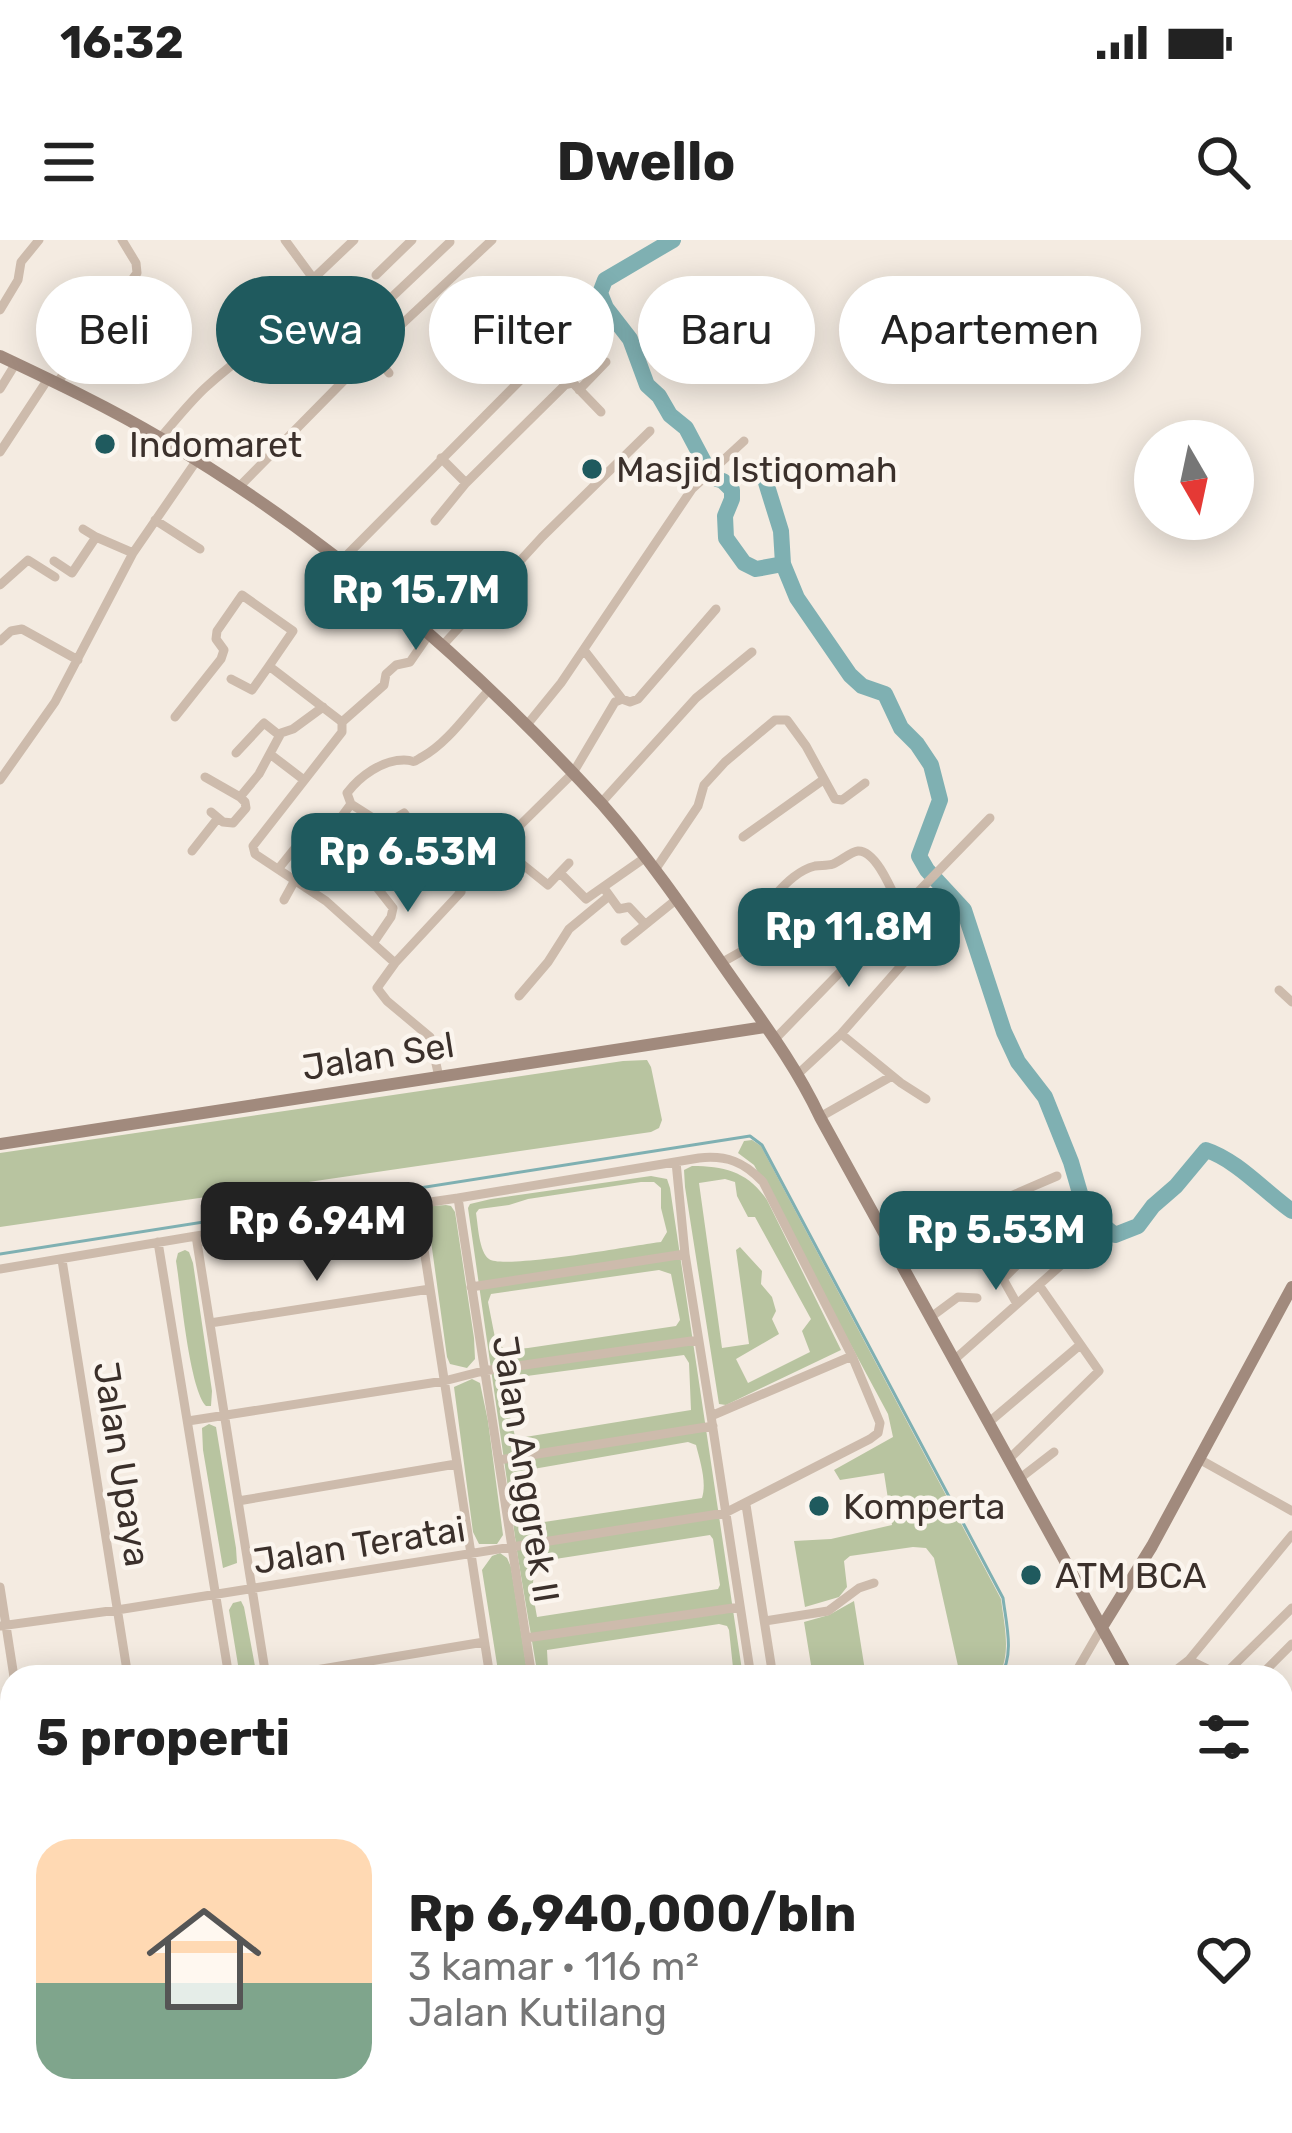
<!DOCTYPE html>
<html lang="id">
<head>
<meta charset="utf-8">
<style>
  :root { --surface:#fff; --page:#f2f2f2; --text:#222; --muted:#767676; --line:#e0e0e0; --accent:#1f5a5e }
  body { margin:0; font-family:Rubik,sans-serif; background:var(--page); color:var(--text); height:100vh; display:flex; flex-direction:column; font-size:45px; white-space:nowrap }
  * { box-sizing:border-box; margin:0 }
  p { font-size:39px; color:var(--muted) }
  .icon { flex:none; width:66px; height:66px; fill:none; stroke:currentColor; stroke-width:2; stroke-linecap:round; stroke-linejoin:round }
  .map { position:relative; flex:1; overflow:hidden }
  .drawer { position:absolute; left:0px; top:1425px; width:1293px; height:468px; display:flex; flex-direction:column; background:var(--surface); border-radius:36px 36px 0 0; box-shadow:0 6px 30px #0003 }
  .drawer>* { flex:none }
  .hud { position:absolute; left:36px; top:36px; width:1221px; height:108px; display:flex; gap:24px }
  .needle { width:78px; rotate:171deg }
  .buttons { position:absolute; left:1134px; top:180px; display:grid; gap:24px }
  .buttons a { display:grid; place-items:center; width:120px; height:120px; border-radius:50%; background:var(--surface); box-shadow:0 6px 30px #0003; font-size:60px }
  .price { position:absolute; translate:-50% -102px; padding:0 27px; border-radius:24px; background:var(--accent); color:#fff; font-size:39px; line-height:78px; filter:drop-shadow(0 3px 6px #0008) }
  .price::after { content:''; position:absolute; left:50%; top:72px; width:36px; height:27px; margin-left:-18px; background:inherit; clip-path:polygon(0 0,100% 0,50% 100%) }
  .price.on { background:#222; color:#fff }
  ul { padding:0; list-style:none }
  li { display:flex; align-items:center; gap:36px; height:300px; padding:0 36px }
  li+li { border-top:3px solid var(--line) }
  li span { display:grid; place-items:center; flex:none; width:336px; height:240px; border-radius:36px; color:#555 }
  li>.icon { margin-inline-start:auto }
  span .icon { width:144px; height:144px; fill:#fffc; stroke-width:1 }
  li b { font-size:51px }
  h2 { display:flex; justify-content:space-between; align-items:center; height:144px; padding:0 36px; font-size:51px }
  .tag { padding:0 42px; border-radius:54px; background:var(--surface); box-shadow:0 6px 30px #0003; font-size:42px; line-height:108px }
  .tag.on { background:var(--accent); color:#fff }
  .status { display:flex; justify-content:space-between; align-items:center; height:84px; padding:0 60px; background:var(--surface); direction:ltr }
  .status svg { height:33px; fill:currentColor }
  header { display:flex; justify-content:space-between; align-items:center; height:156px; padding:0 36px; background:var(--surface); font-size:54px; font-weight:700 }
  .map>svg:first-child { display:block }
</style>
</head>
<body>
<div class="status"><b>16:32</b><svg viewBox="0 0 49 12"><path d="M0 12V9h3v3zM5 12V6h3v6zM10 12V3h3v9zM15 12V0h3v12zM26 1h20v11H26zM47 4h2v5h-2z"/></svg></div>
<header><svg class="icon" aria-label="menu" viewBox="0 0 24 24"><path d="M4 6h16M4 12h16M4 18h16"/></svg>Dwello<svg class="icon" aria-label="search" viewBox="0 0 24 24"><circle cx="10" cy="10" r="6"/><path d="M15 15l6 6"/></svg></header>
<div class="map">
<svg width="1292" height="1893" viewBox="0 0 1292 1893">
  <rect width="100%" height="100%" fill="#f4ebe1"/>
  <path fill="#b8c4a0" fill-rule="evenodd" d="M647 820 651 827 662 880 659 888 651 892 0 987V913L623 821Z
    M752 900 761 906 1001 1359C1004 1384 1012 1414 998 1437H892L958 1426 934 1318 926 1308 913 1307 850 1316 844 1321 847 1347 839 1357 805 1367 794 1301 831 1299 892 1285 884 1233 840 1240 834 1230 893 1197 888 1174 754 925 738 913 744 901Z
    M692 926C725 926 748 932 767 960L841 1110 726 1165 719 1164 685 947 684 930ZM725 939 735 942 737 956 748 977H755L811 1079 802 1091 810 1112 748 1143 736 1119 779 1094 772 1079 776 1071 772 1057 761 1044 762 1031 740 1007 736 1010 749 1104 722 1108 699 943Z
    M651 936 667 939 670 948 743 1437H734L729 1390 727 1386 719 1384 547 1410 548 1429 542 1437H538L518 1318 468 968 470 964 491 959ZM641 942H654L661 948V968L667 992 661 1002C636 1005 502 1030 489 1019 479 1012 478 985 476 973L479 969 509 965 528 959ZM659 1030 671 1034 680 1080 676 1086 528 1108 506 1110 496 1103 488 1062 491 1054ZM684 1115 689 1123 691 1170 519 1198 515 1196 502 1146 505 1139ZM688 1202 696 1205C700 1221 707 1242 702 1258L531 1284 520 1257 516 1232ZM710 1295 713 1299 720 1345 718 1349 537 1377 532 1349 536 1322Z
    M446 965 451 966 455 972 474 1098 475 1119 467 1128 450 1124 447 1117 427 972 433 966Z
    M185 1010 189 1012 193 1023 212 1151 211 1166H206C189 1148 181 1051 176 1021L178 1013Z
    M472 1139 480 1143 488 1181 503 1295 497 1304H479L473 1292 454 1147Z
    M209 1184 216 1187 236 1308 237 1323 223 1328 203 1210 202 1188Z
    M500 1313 507 1318 511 1327 528 1437H499L482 1330 492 1316Z
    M241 1361 244 1367 257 1437H240L229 1370 233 1363Z
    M854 1361 866 1437H813L804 1382 829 1375Z
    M131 1881H189L190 1893H133Z
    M435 1881H475L491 1893H432Z"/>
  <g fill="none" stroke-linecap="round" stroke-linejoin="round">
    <path stroke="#7fb0b2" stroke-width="3" d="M0 1014 750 896 762 905 1003 1358C1006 1383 1015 1415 1000 1437
      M543 1893 552 1881"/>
    <path stroke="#7fb0b2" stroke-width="16" d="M673 0 605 40 600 53 606 68 630 99 647 145 659 156 670 175 686 188 704 222 717 239 723 241 732 250V259L725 276 726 298 744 323 756 329 783 324
      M763 233 781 291 783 324 797 358 850 435 862 446 885 454 901 488 917 504 931 525 940 560 919 616 927 630 964 670 1004 792 1018 822 1045 857 1071 922 1082 960 1095 979 1115 995 1138 986 1153 966 1176 946 1206 910C1237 920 1265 952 1292 971"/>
    <path stroke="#cdbbac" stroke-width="9" d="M285 0 329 60 389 133
      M376 35 412 0
      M313 39 354 0
      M0 70 18 40 21 22 39 0
      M355 92 450 2
      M57 143 137 33 136 23 122 0
      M0 149 16 123
      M579 150 606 122
      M160 198C175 181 189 163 205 148 243 113 285 87 329 60
      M0 212 48 139
      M441 218 466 243
      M238 248 372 112 492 0
      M155 280 200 309
      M435 281 466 243 565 145 573 143 601 172
      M83 289 96 297 133 313
      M342 320 575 85
      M54 321 72 333 96 297
      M0 345 28 320 55 337
      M0 401 11 391 22 389 78 420
      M443 405 542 297 650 191
      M584 410 622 459
      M231 439 252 450 269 426 342 482
      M175 477 221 419 224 410 216 399 217 391 242 355 293 391 269 426
      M526 486 561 443 692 249 744 201
      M236 513 264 483 279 495
      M270 514 304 540
      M205 537 240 557 259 534 281 493 293 489 323 467
      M0 540 55 462 133 313 197 220
      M601 563 696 458 752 412
      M351 564 373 578 378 587
      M211 572 223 582 233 583 246 568 245 562 240 557
      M743 597 823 540
      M192 611 218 578
      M569 623 548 645 507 612 508 597 573 533 615 462 622 459 630 462 638 459 716 369
      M279 628 308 592
      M655 630 698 566 704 545 725 522 775 480H787L806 506 835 559 842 560 865 543
      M560 633 586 659 646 617
      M606 651 619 669 629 667 645 684
      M284 660 295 640 351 564 347 553C360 536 382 520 404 520 418 520 408 525 422 517 448 503 469 471 490 449
      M625 701 677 659
      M374 702 391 677 393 668 360 626 372 611 369 594 404 573 461 652 395 723 377 748 387 761 430 797 439 837
      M395 723 326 661 255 614 253 606 342 492V482L384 445 386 434 396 425 410 422 430 393
      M721 723 781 689 789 681 787 671 776 654C787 642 799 630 815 626 821 625 827 626 833 624 841 621 850 612 858 611 877 610 894 656 901 670
      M1279 750 1292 762
      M519 756 548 722 569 689 609 656
      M841 794 901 843 926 859
      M776 798 990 578
      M799 833 841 794 929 694
      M820 877 892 836
      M676 922 685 1014 711 1176
      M458 958 532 1437
      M417 964 490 1437
      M992 964 1024 1018 1003 1039 1017 1064
      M196 996 266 1437
      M158 1002 229 1437
      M901 1018 965 972 992 964 1057 936
      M62 1020 128 1437
      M0 1029 196 996 458 958 699 918C727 915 744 922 763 942L852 1116 880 1183 878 1193 870 1199 725 1273 117 1370 0 1386
      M471 1047 685 1014
      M931 1077 958 1057 977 1058
      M210 1083 430 1049
      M954 1120 1068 1019
      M188 1181 444 1141 483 1131 698 1100
      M988 1183 1080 1105
      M1199 1219 1292 1271
      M499 1220 713 1186
      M1008 1220 1099 1131 1039 1045
      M1019 1239 1054 1212
      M238 1261 456 1224
      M746 1265 773 1437
      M0 1347 14 1437
      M765 1381 828 1371 859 1348 874 1343
      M526 1398 740 1367
      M1189 1420 1292 1295
      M274 1437 484 1402
      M751 1437 711 1176 852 1116
      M1073 1437 1102 1387
      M1167 1437 1189 1420 1216 1433H1226L1292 1368
      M1259 1437 1292 1404
      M1281 1513 1292 1504
      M1281 1539 1292 1552
      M1281 1675 1292 1669
      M0 1753 12 1751
      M1281 1785 1292 1782
      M0 1875 12 1873
      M84 1881 86 1893
      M196 1881 198 1893
      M299 1881 300 1893
      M334 1881 336 1893
      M487 1881 501 1893
      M636 1881 637 1893
      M837 1881 891 1893
      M1084 1881 1089 1893
      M1244 1881 1245 1893
      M420 1893 424 1881
      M526 1893 534 1881
      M578 1893 584 1890
      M814 1893 822 1881"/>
    <path stroke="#a18a7d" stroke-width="12" d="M0 116C55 142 110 168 162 199 327 296 473 423 602 564 646 614 684 669 722 724 758 776 793 820 820 877L1129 1437
      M0 904 765 787
      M1102 1387 1152 1306 1292 1047
      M1281 1710 1292 1730"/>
  </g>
  <g fill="#1f5a5e" stroke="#fbf5ee" stroke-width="4.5">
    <circle cx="105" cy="204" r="12"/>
    <circle cx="592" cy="229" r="12"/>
    <circle cx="819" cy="1266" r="12"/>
    <circle cx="1031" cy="1335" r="12"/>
  </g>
  <g text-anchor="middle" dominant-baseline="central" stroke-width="9" stroke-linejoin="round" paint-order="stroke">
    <g font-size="36" fill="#3b302b" stroke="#fbf5ee" text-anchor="start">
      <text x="129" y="204">Indomaret</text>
      <text x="616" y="229">Masjid Istiqomah</text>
      <text x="843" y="1266">Komperta</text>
      <text x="1055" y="1335">ATM BCA</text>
    </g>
    <g font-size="36" fill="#3b302b" stroke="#fbf5ee">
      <text transform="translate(378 816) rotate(-9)">Jalan Sel</text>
      <text transform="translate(122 1224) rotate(81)">Jalan Upaya</text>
      <text transform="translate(526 1229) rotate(81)">Jalan Anggrek II</text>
      <text transform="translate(359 1305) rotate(-9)">Jalan Teratai</text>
    </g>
  </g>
</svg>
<div class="buttons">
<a><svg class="needle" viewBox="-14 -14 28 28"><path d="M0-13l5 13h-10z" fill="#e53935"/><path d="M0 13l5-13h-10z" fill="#767676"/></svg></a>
</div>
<b class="price" style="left:416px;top:413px">Rp 15.7M</b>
<b class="price" style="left:408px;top:675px">Rp 6.53M</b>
<b class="price" style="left:849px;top:750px">Rp 11.8M</b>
<b class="price on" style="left:317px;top:1044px">Rp 6.94M</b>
<b class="price" style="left:996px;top:1053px">Rp 5.53M</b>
<div class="hud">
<a class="tag">Beli</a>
<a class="tag on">Sewa</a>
<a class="tag">Filter</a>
<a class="tag">Baru</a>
<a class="tag">Apartemen</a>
</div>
<section class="drawer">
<h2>5 properti<svg class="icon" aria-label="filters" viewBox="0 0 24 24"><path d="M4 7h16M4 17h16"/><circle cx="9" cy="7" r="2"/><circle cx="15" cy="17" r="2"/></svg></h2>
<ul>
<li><span style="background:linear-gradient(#ffd9b3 60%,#7fa58c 0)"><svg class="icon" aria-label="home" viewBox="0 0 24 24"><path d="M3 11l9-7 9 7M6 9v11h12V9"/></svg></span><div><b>Rp 6,940,000/bln</b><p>3 kamar · 116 m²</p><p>Jalan Kutilang</p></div><svg class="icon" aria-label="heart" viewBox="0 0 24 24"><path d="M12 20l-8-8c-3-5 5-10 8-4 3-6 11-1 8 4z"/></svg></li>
</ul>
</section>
</div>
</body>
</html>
